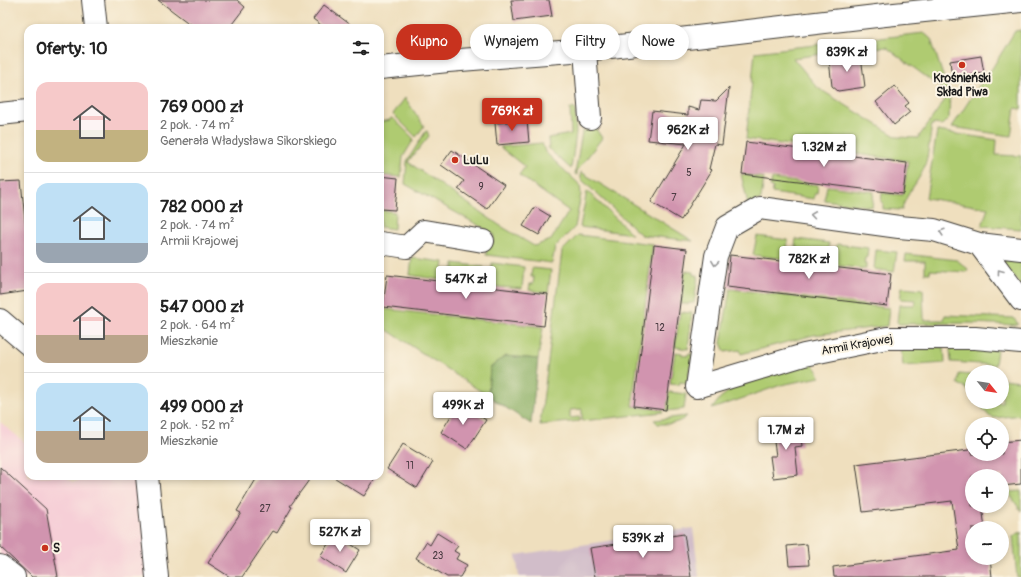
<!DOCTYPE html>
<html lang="pl">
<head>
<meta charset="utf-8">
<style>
  :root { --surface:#fff; --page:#f2f2f2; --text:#222; --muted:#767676; --line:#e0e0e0; --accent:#c8321e }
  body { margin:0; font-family:Pangolin,sans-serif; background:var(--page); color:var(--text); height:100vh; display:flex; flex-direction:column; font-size:15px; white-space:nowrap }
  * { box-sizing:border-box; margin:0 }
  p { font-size:13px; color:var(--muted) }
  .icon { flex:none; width:22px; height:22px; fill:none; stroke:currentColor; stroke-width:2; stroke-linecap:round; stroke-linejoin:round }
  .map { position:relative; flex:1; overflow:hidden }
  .panel { position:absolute; left:24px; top:24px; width:360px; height:456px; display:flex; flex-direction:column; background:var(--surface); border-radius:12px; box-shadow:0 2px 6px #0003 }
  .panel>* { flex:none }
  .hud { position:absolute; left:396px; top:24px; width:380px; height:36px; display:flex; gap:8px }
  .needle { width:26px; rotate:120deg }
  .controls { position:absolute; left:965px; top:365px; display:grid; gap:8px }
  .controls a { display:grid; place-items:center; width:44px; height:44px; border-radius:50%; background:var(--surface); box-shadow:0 2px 6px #0003; font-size:20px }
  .price { position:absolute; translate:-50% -34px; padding:0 9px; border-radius:4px; background:#fff; color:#222; font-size:13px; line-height:26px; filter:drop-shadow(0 1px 2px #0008) }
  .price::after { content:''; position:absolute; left:50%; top:24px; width:12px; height:9px; margin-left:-6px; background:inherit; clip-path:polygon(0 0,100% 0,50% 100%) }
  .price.selected { background:var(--accent); color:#fff }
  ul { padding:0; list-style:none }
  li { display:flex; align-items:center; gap:12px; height:100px; padding:0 12px }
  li+li { border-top:1px solid var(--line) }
  li span { display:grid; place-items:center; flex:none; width:112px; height:80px; border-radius:12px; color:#555 }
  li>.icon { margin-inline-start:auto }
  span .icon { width:48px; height:48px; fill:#fffc; stroke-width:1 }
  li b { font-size:17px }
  h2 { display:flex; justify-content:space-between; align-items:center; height:48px; padding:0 12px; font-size:17px }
  .chip { padding:0 14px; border-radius:18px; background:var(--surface); box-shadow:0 2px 6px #0003; font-size:14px; line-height:36px }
  .chip.selected { background:var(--accent); color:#fff }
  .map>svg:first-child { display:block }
</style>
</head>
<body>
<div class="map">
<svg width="1021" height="577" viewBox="0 0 1021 577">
  <rect width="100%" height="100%" fill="#fcf5e5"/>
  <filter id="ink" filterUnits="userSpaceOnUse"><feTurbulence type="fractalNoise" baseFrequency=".025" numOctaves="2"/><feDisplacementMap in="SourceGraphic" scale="8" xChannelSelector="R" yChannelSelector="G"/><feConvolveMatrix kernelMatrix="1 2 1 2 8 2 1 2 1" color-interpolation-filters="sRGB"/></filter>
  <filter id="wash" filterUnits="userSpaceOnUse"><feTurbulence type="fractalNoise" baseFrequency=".012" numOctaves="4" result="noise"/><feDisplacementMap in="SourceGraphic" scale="16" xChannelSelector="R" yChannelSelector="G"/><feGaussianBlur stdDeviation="0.9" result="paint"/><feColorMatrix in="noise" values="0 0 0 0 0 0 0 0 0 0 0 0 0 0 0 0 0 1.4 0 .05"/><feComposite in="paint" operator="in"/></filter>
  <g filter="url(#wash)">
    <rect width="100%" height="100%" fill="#efdfbe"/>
    <path fill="#f6cfd7" d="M0 422 28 445V476H65L73 482 124 476H140L151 577H0Z"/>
    <path fill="#d1bdc9" d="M693 528 699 577H519L516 555Z"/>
    <path fill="#afcb71" stroke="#667446" d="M1021 30V109L1015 108 1011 136 952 127 984 78 988 75 1015 31Z
      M924 33 931 39 947 88 950 91 949 118 942 125 932 124C930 136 928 159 924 168 918 183 905 194 902 210L883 209V202H881L882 193 903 195 908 161 746 139 755 52 858 40 859 49 793 58 818 88 897 137 918 138 949 94 886 47 872 48 871 39Z
      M405 98 424 126 416 137 393 114Z
      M570 108 575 109 576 133 571 169 549 149 548 138 571 134Z
      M391 118 394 119 414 139 403 157 401 177 380 175V122L390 120Z
      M594 126 602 138 577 171V175L575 174 582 132Z
      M426 131H427L429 136 408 162 499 225 534 246 551 240 569 211 519 175 525 167 500 147 542 143 545 152 580 185 581 194 575 227 555 247 552 263 486 255 487 242 493 243 494 234 405 184 407 161Z
      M937 131 997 140 996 155 1021 156V229L982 226 988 208 926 198Z
      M581 172 693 241 641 235 581 179Z
      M741 174 764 178 761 199 748 204Z
      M772 179 818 185 817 193H815L814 199 772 193 773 188 770 187Z
      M827 186 874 192 872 207 824 200Z
      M587 191 632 234 580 227Z
      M380 210 395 212 394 229 380 227Z
      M578 235 653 244 632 406 664 410 663 412 582 421V409L570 410V418L580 417V421L540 425 562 251Z
      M757 236 788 240 786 259 753 255Z
      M796 239 829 243 828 250H825L824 257 827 258 826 264 793 260 795 252H797L798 246H795Z
      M837 244 868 248 867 257 865 258 864 264H866V269L833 265Z
      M876 250 897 252 894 272 874 269Z
      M906 254 957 260 968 269 966 272 930 270V273H925V261H905Z
      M1007 255 1021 257V286L1004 264V259Z
      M412 258 444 262 442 280 410 275Z
      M454 263 484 267 483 272H481L480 279H482V285L449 280 451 269H454Z
      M492 263 524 267 522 289 490 286Z
      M532 268 551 270 548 293 529 290 530 284H533L534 277H531Z
      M685 271 693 272V275H698L694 303H689V304H681Z
      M902 287 923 289 924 320H944L945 315 1014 318 1018 324 1017 325 969 323 899 324 897 322 899 305H915L916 300 900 299Z
      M730 289 889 308 887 326 814 335 741 354 740 350 725 352 721 343Z
      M384 309 543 327 538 359 505 356 490 368 488 396 381 326Z
      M680 312 692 313 688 349 675 347Z
      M944 347 945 363 903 366 901 349Z
      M954 347 997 349 995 365 951 362 950 349Z
      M675 352 682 353V355L687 356 688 354H692L687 385H686V383L680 382 679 385 670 384Z
      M810 362 817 369 820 377 781 385 712 409 720 398 735 387Z
      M959 374 972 375V396L965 387 958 384Z
      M1002 379 1021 381V415L995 418 989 416 977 402H1002Z
      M669 392 686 394 684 409 667 411Z
      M687 416C678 424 670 424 658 424L654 420Z
      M1021 491V511L1008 492Z
      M1021 532V577H1017L1013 536Z"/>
    <path fill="#8baf63" stroke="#546640" d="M505 356 538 359 531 424 488 396 490 368Z"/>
    <g id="blocks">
      <path fill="#d194af" d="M158 0H237L245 7 229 28H195Z
        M511 0H549L552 16 514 21Z
        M324 5 355 28H325L313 19Z
        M861 56 865 87 838 91 832 86 829 60Z
        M981 56 984 73 952 78 950 61Z
        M895 86 909 103 905 106 910 112 894 125 876 102Z
        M729 88 722 145 715 144 709 169 712 170 681 220 651 202 686 144 648 140 652 111 688 115V107L699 110 701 100 716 101Z
        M527 120 529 142 497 145 495 123Z
        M746 142 907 163 903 194 742 174Z
        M452 150 504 185 487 209 458 189 464 181 441 165Z
        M380 176 398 178 395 210 380 209Z
        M21 181 27 240H28V291L0 295V182Z
        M535 207 550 216 539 235 523 226Z
        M654 245 687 249 666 410 634 406Z
        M730 255 891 274 887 306 727 287Z
        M387 275 548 294 544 326 383 307Z
        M459 403 486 420 467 449 441 432Z
        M799 424 802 446 795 447 798 475 773 478 770 456H776L772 428Z
        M1021 440V484L1002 486V476H972V506H982L985 528H972V558H990L992 577H834L833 567 959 550 952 501 863 512 856 464 969 450V447L972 446V454H1002V442Z
        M403 444 433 462 417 488 387 469Z
        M0 467 46 509 58 577H32L0 547Z
        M258 476H312L290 506 292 507 277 533 273 531 242 577H230L208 563 241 513 237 511Z
        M332 476H377L364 496Z
        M437 533 458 546 454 551 459 554 456 559 467 565 460 577H447L416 558 426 542 430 545Z
        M335 534 360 550 346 573 320 556Z
        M684 534 691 577H595L590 548Z
        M807 544 809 565 789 566 787 546Z"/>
    </g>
  </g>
  <g filter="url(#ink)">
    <use href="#blocks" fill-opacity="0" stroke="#3c3934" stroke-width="1"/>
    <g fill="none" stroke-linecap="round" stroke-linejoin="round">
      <g stroke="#3c3934" stroke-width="24">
        <path id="minor" d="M93 0 96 28
          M585 50 590 118
          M380 68 448 61 585 50 885 15 1021 1
          M0 114 28 111
          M380 243 407 247 424 231 483 241
          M979 244 1021 300
          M1021 249 979 244 934 230 899 227 760 208 727 227 716 256 697 387 804 355 887 338H975L1021 342
          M0 320 28 344
          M147 476 157 577
          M0 566 14 577"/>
      </g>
      <use href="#minor" stroke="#fff" stroke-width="22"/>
    </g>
    <defs><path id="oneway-chevron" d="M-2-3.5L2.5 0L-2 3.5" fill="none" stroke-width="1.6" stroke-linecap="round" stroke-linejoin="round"/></defs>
    <g stroke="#999">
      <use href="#oneway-chevron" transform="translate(813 215) rotate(-172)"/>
      <use href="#oneway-chevron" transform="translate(942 232) rotate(-163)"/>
      <use href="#oneway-chevron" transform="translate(715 263) rotate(98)"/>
      <use href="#oneway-chevron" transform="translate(1000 272) rotate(-127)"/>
    </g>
  </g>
  <g fill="#c8321e" stroke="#fcf5e5" stroke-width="1.5">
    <circle cx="962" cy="65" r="4"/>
    <circle cx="455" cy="160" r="4"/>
    <circle cx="45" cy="548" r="4"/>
  </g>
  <g text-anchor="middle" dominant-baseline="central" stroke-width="4" stroke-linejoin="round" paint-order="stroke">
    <g font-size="10" fill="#493a41">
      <text x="689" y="173">5</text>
      <text x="481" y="187">9</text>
      <text x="674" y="198">7</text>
      <text x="660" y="328">12</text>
      <text x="410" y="466">11</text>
      <text x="265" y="509">27</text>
      <text x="438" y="556">23</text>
    </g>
    <g font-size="12" font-weight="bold" fill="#1c1c1c" stroke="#fcf5e5" text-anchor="start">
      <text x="962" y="78" text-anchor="middle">Krośnieński<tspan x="962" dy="14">Skład Piwa</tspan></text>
      <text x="463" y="160">LuLu</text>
      <text x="53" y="548">S</text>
    </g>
    <g font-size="12" fill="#1c1c1c" stroke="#fcf5e5">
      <text transform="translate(857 345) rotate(-10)">Armii Krajowej</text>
    </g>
  </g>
</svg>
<div class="controls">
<a><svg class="needle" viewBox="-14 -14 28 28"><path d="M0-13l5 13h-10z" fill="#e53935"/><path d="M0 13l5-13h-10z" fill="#767676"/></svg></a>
<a><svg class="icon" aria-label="locate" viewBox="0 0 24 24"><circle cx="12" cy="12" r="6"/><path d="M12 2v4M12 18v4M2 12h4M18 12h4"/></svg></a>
<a>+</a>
<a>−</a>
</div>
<b class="price" style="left:847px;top:73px">839K zł</b>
<b class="price selected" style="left:512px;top:132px">769K zł</b>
<b class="price" style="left:688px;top:151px">962K zł</b>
<b class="price" style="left:824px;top:168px">1.32M zł</b>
<b class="price" style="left:809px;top:280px">782K zł</b>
<b class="price" style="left:466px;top:300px">547K zł</b>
<b class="price" style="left:463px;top:426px">499K zł</b>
<b class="price" style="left:786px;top:451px">1.7M zł</b>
<b class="price" style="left:340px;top:553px">527K zł</b>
<b class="price" style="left:643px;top:559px">539K zł</b>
<div class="hud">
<a class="chip selected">Kupno</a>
<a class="chip">Wynajem</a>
<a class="chip">Filtry</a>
<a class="chip">Nowe</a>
</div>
<section class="panel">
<h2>Oferty: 10<svg class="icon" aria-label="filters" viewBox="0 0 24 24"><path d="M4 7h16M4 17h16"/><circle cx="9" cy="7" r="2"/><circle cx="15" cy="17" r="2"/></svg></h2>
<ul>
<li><span style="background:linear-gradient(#f6c9c9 60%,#c2b280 0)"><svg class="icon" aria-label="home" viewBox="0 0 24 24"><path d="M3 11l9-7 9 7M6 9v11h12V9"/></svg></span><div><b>769 000 zł</b><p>2 pok. · 74 m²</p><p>Generała Władysława Sikorskiego</p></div></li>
<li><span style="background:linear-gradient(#bfe0f5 75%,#9aa5b1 0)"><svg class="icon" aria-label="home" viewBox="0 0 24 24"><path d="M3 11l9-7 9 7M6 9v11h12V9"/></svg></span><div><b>782 000 zł</b><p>2 pok. · 74 m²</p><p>Armii Krajowej</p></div></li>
<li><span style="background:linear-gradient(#f6c9c9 65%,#b9a48a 0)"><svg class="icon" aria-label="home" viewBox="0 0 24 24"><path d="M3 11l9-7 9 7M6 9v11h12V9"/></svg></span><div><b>547 000 zł</b><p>2 pok. · 64 m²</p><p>Mieszkanie</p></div></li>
<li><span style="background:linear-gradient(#bfe0f5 60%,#b9a48a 0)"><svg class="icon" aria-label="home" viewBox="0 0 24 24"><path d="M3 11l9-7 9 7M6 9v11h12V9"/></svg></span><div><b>499 000 zł</b><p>2 pok. · 52 m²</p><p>Mieszkanie</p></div></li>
</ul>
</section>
</div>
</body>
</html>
